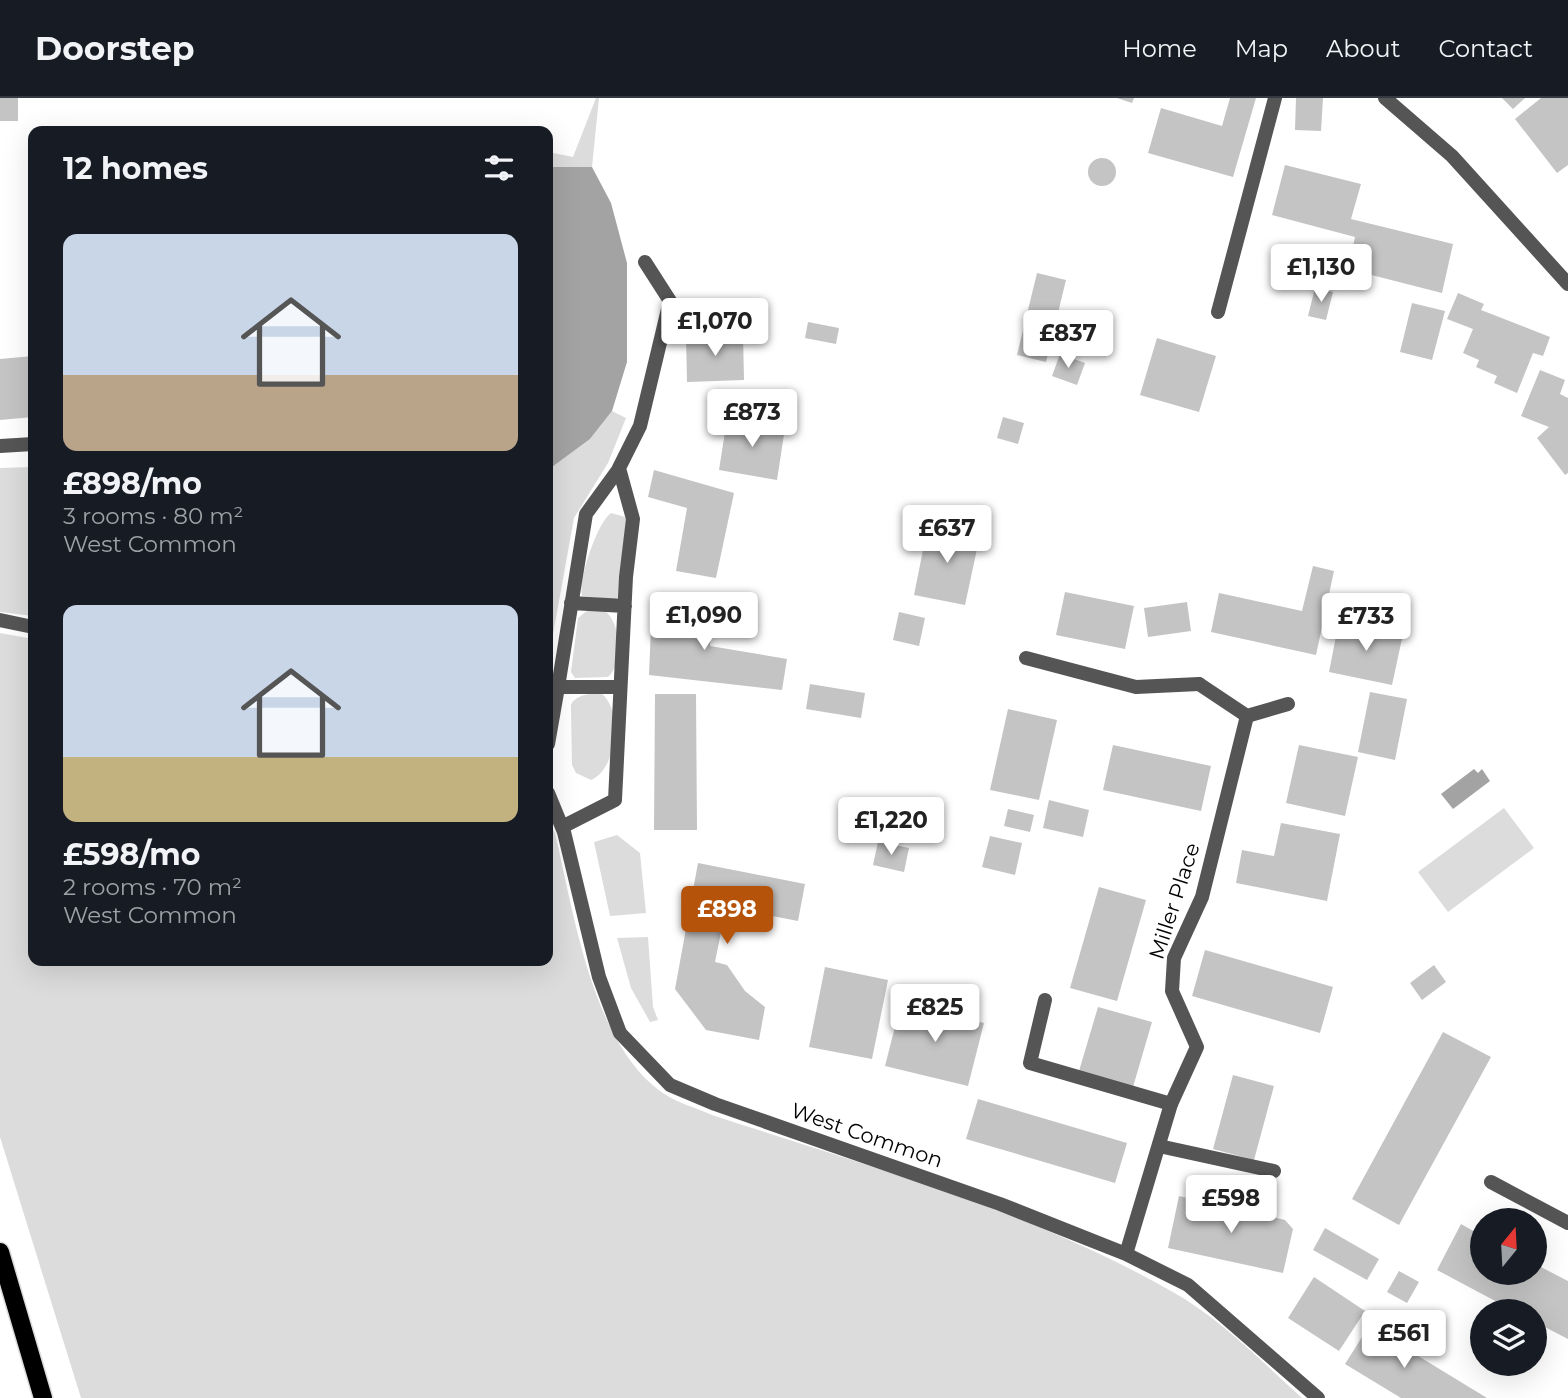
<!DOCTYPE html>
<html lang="en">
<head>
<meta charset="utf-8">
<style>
  :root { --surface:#171b24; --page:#20242c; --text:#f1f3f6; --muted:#9ea1a6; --line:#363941; --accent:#b45309 }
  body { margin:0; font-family:Montserrat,sans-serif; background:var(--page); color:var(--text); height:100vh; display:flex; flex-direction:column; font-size:26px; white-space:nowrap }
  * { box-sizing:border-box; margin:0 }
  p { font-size:23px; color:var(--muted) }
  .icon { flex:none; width:38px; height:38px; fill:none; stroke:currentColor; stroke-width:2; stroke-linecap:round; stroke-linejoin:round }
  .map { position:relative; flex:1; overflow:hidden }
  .details { position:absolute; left:28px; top:28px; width:525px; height:840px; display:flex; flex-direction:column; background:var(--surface); border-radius:14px; box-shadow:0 7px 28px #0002 }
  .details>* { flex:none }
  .needle { width:46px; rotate:18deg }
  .buttons { position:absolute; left:1470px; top:1110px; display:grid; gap:14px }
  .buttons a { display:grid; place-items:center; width:77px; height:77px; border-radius:50%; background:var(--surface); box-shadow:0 7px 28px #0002; font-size:35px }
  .price { position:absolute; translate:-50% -60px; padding:0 16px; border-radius:7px; background:#fff; color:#222; font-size:23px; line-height:46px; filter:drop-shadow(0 2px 4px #0008) }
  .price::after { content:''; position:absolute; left:50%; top:42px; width:21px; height:16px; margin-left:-10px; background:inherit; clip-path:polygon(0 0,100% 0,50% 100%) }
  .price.active { background:var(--accent); color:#fff }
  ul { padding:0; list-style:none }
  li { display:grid; align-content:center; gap:14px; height:371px; padding:0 35px }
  li span { display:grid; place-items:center; height:217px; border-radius:14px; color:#555 }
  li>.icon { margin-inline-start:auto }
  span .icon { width:126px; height:126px; fill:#fffc; stroke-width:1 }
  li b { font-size:30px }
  h2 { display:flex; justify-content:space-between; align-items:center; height:84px; padding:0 35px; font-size:30px }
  header { display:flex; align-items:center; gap:42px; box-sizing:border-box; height:98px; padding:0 35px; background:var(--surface); border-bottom:2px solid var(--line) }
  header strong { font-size:33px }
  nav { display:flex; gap:38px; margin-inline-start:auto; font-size:24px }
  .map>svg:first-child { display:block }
</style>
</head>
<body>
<header>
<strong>Doorstep</strong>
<nav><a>Home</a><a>Map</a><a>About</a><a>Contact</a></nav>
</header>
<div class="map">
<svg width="1568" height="1300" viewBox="0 0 1568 1300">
  <rect width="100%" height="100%" fill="#fff"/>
  <path fill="#dcdcdc" d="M596 0H599L592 69H548V54L573 59Z
    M612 313 626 320 608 365 574 420 548 564V372L590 341Z
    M33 369V518L0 514V370Z
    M611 415 625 419 629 429 619 499 615 502 582 498C578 482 597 425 611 415Z
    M588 512H604C621 524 624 565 608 579L575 580 571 574 578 520Z
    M0 535 33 541V863H548V722L555 735C574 815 592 946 663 995 677 1005 697 1010 712 1017 867 1068 1029 1112 1171 1193 1220 1220 1261 1263 1302 1300H81L0 1039Z
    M601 595C624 613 617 671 591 682L576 675 572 667 571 607C576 596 590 596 601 595Z
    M1504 710 1534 750 1448 814 1418 774Z
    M617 737 640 755 646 815 610 818 594 744Z
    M648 839 653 909 658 922 650 924 631 890 617 840Z"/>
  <path fill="#a3a3a3" d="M548 69H592L611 105 627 165V264L612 313 590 341 548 372Z
    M1474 671 1478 675 1482 671 1490 683 1453 711 1441 696Z"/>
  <path fill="#c4c4c4" d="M0 0H18V23H0Z
    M1117 0H1134L1132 5Z
    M1230 0H1256L1233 79 1148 55 1161 10 1222 28Z
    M1296 0H1323L1321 33 1295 32Z
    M1502 0H1525L1513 11Z
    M1541 0H1568V67L1557 75 1515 21Z
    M1088 74a14 14 0 1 1 28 0a14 14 0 1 1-28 0Z
    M1285 67 1361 86 1351 121 1453 146 1442 195 1348 171 1355 139 1272 117Z
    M1037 175 1066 182 1046 264 1017 257Z
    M1315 190 1333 194 1326 222 1308 218Z
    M1458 195 1484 206 1481 212 1550 239 1543 258 1533 255 1517 295 1494 285 1497 278 1476 269 1479 262 1463 255 1473 231 1447 221Z
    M1412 205 1445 213 1432 262 1400 254Z
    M808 224 839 230 836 246 805 240Z
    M743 237 744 282 687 284 686 238Z
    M1157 240 1216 258 1199 314 1140 297Z
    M1060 256 1085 265 1077 287 1052 278Z
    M33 258V319L0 322V261Z
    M1540 272 1565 282 1560 296 1568 300V375L1565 377 1537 340 1549 329 1521 318Z
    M1003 319 1024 325 1018 346 997 340Z
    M727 321 785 330 777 382 719 372Z
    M654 372 734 395 716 480 676 473 687 410 648 399Z
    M928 427 980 437 965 507 914 497Z
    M1313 468 1334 473 1316 557 1211 534 1219 495 1302 513Z
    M1065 494 1134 508 1125 551 1056 537Z
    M652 504 711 509 710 548 787 561 782 592 649 577Z
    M1187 504 1191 533 1148 539 1144 510Z
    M899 514 925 520 919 548 893 542Z
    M1339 523 1403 536 1392 587 1329 574Z
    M810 586 865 595 861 620 806 611Z
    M1370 594 1407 601 1395 662 1358 654Z
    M655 596H696L697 732H654Z
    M1008 611 1057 622 1039 702 990 692Z
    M1113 647 1211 668 1201 713 1103 692Z
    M1299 647 1358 659 1345 718 1286 705Z
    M1049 702 1089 712 1083 739 1043 730Z
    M1008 711 1034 717 1030 734 1004 728Z
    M1281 725 1340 736 1327 803 1236 785 1242 752 1274 758Z
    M990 738 1022 745 1015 777 982 769Z
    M878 744 909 750 904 774 873 767Z
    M698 765 805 786 798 823 726 809 715 864 727 867 745 893 765 909 759 942 706 932 675 891Z
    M1099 789 1146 802 1117 903 1070 890Z
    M1205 852 1333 889 1320 935 1192 898Z
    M1434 867 1446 884 1422 902 1410 885Z
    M825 869 888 882 872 961 809 949Z
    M901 905 984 925 968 988 885 968Z
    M1098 909 1152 924 1133 989 1079 973Z
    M1443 934 1491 959 1399 1127 1352 1101Z
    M1233 977 1274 988 1254 1062 1213 1051Z
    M978 1001 1127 1045 1115 1085 966 1041Z
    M1179 1098 1285 1122 1293 1131 1283 1175 1168 1150Z
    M1461 1126 1482 1138V1174H1535V1166L1568 1183V1241L1535 1224V1213H1514L1437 1172Z
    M1325 1130 1379 1161 1367 1182 1313 1152Z
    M1399 1173 1419 1184 1407 1205 1387 1194Z
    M1314 1179 1365 1213 1339 1253 1288 1220Z
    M1369 1228 1487 1300H1401L1345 1266Z"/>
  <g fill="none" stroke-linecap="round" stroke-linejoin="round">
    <g stroke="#dbdbdb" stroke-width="21">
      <path id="primary" d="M0 1154 43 1300"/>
    </g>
    <path stroke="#555" stroke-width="14" d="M1218 214 1275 0
      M1026 560 1136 589 1199 586
      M1045 902 1030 965 1171 1006
      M1159 1048 1274 1073"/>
    <path stroke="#555" stroke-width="14" d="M1385 0 1452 58 1568 186
      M0 348 33 346
      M571 505 625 508
      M0 522 33 529
      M548 595 558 589 586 416 618 372 640 328 670 203 645 164
      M1247 618 1288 606
      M548 646 558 589H620
      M548 695 564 734 599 879 620 935 670 987 715 1006 1000 1106 1126 1156 1188 1187 1318 1300
      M562 729 615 702 626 479 633 421 619 370
      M1491 1084 1568 1125
      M1126 1156 1171 1006 1197 949 1172 893 1174 860 1202 799 1247 618 1199 586"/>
    <use href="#primary" stroke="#000" stroke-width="18"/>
  </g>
  <g text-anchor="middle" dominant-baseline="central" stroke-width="5" stroke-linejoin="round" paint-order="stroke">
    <g font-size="21" fill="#000" stroke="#fff">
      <text transform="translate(1174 803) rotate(-72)">Miller Place</text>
      <text transform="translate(867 1037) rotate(19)">West Common</text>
    </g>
  </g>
</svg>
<div class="buttons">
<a><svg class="needle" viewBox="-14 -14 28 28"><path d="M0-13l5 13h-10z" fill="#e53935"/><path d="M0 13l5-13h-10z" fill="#9ea1a6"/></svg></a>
<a><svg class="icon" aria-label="layers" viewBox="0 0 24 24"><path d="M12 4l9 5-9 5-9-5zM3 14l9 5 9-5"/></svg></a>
</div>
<b class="price" style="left:1321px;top:206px">£1,130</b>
<b class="price" style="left:715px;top:260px">£1,070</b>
<b class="price" style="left:1068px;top:272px">£837</b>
<b class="price" style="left:752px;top:351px">£873</b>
<b class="price" style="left:947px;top:467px">£637</b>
<b class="price" style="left:704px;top:554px">£1,090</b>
<b class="price" style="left:1366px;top:555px">£733</b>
<b class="price" style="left:891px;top:759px">£1,220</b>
<b class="price active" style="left:727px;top:848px">£898</b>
<b class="price" style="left:935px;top:946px">£825</b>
<b class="price" style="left:1231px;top:1137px">£598</b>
<b class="price" style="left:1404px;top:1272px">£561</b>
<section class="details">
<h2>12 homes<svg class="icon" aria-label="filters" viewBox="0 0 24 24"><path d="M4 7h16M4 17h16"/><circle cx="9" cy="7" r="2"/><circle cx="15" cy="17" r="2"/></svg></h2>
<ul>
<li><span style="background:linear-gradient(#c9d6e8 65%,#b9a48a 0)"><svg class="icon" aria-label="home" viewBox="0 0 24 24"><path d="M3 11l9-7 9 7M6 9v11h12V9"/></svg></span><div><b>£898/mo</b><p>3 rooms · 80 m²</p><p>West Common</p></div></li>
<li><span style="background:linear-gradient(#c9d6e8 70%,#c2b280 0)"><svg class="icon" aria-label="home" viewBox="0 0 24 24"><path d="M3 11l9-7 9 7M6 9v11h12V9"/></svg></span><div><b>£598/mo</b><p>2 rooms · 70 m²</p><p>West Common</p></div></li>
</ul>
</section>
</div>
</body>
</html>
